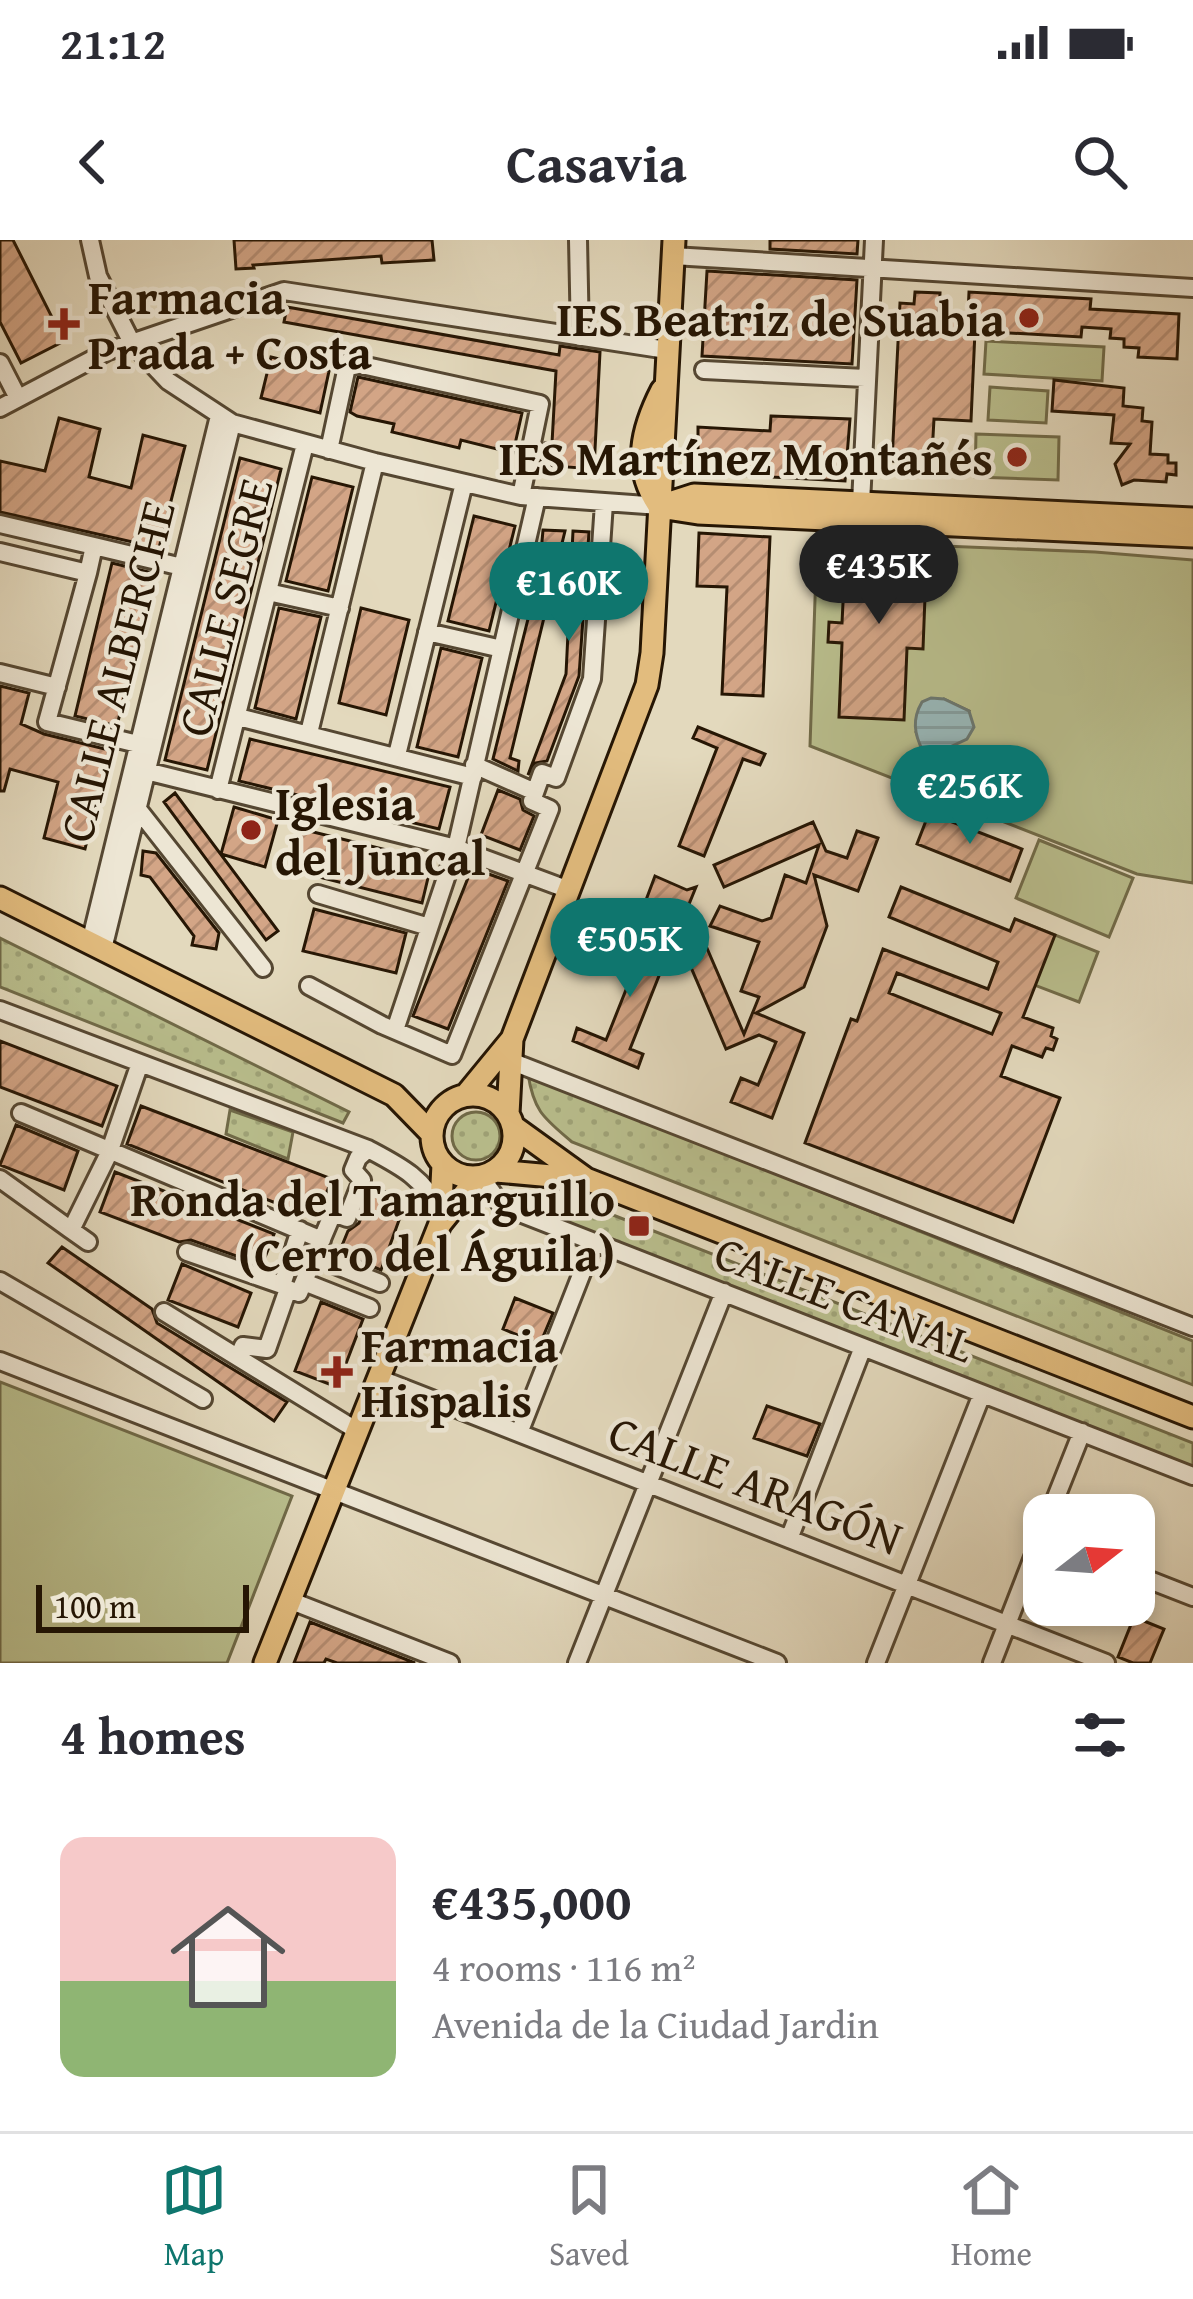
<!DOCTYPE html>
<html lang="en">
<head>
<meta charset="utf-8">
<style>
  :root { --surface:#fff; --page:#f7f7f7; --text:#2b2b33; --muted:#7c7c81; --line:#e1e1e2; --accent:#0f766e }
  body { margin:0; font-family:"Gentium Book Plus",serif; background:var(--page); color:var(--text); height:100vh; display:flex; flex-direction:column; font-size:45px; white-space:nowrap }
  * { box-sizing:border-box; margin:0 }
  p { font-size:39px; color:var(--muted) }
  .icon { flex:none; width:66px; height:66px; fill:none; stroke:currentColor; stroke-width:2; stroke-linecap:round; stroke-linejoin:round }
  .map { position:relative; height:1423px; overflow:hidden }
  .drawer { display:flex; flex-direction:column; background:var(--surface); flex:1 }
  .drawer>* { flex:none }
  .needle { width:78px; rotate:73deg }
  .tools { position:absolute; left:1023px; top:1254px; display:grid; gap:24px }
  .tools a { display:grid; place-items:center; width:132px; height:132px; border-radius:24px; background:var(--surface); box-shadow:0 6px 18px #0003; font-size:60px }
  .scale { position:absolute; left:36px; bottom:30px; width:213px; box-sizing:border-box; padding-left:12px; border:6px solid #261604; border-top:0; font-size:33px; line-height:42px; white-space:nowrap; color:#261604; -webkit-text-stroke:9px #ede6d4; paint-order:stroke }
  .price { position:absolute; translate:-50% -102px; padding:0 27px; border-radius:42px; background:var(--accent); color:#fff; font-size:39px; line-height:78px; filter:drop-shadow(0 3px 6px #0008) }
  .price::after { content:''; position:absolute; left:50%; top:72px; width:36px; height:27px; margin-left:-18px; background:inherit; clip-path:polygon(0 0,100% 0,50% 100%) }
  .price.selected { background:#222; color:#fff }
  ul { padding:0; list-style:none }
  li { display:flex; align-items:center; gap:36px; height:300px; padding:0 60px }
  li+li { border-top:3px solid var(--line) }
  li span { display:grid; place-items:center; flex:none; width:336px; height:240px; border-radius:24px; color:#555 }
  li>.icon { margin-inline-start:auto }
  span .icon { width:144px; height:144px; fill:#fffc; stroke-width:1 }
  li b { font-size:51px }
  h2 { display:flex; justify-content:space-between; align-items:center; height:144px; padding:0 60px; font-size:51px }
  .status { display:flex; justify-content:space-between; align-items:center; height:84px; padding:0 60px; background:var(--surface); direction:ltr }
  .status svg { height:33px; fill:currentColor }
  header { display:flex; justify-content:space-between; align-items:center; height:156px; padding:0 60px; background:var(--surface); font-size:54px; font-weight:600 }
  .tab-bar { display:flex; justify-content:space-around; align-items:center; height:168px; border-top:3px solid var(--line); background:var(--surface); font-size:33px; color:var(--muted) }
  .tab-bar a { display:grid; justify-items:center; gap:6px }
  .tab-bar .selected { color:var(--accent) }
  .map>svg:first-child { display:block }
</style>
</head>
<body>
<div class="status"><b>21:12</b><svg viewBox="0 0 49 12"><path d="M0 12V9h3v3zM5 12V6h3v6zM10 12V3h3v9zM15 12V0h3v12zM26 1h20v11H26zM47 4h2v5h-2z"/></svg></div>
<header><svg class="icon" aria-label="back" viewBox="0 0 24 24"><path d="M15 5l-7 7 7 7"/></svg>Casavia<svg class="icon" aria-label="search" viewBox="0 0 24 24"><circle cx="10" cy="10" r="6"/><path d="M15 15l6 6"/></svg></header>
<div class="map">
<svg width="1193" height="1423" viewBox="0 0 1193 1423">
  <defs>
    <pattern id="green-dots" width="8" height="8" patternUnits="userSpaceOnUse" patternTransform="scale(3)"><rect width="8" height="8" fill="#b9be8d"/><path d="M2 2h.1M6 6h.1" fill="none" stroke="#9fa378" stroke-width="1.8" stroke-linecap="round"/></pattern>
    <pattern id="water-rules" width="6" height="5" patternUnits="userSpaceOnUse" patternTransform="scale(3)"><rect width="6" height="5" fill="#98b8ba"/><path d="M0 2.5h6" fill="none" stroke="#839d9e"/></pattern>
    <pattern id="building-hatch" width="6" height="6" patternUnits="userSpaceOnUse" patternTransform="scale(3)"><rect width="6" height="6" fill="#d3a586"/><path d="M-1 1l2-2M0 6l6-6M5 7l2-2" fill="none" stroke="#b58d72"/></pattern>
  </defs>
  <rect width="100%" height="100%" fill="#e3d9bd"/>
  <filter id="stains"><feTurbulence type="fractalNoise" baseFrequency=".00167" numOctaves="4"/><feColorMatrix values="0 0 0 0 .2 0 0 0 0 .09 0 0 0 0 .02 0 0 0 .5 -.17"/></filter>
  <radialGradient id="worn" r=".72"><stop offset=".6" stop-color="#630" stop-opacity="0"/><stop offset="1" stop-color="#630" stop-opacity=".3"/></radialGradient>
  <path fill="url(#green-dots)" stroke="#706a48" stroke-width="3" d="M0 698 349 872 343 883 0 747Z
    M528 834 1193 1101V1145L572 902C544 878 534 872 528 834Z
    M230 870 293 892 288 919 226 894Z
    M452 896a24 24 0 1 1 48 0a24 24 0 1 1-48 0Z
    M557 953 1193 1203V1229L506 960Z"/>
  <path fill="#b9be8d" stroke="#706a48" stroke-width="3" fill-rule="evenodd" d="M986 101 1104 107 1102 141 984 134Z
    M990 147 1048 151 1046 183 988 180Z
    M976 194 1059 197 1058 240 975 237Z
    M817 301 1095 312 1193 320V643L1137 634 810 506ZM944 459 969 471 950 508 931 514 923 511 916 492Z
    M1039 600 1133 638 1109 697 1016 658Z
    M1015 679 1098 712 1079 762 995 730Z
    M0 1142 292 1256 227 1423H0Z"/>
  <path fill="url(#water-rules)" stroke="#6a7771" stroke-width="3" d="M931 458 944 459 969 471 974 487 967 499 939 512 923 511C914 494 912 479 922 462Z"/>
  <path fill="url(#building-hatch)" stroke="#261604" stroke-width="3" fill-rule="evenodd" d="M0 0H13L64 101 21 123 0 82Z
    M234 0H432L434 20 382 23 381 16 253 25 254 28 236 29Z
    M770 0H858L857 14 770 9Z
    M707 31 857 40 852 124 702 116Z
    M915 52 940 53 939 73 968 74 969 52 1091 59 1090 69 1179 74 1177 119 1138 117 1139 108 1124 107V99L1110 98 1111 89 1082 87 1081 97 975 91 971 181 934 179 931 232 907 230V222L892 221 900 63 914 64Z
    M287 67 559 115 560 106 600 112 594 229 540 225 545 203H552L556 131 284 82Z
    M271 117 329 131 320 173 261 158Z
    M358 137 522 173 513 213 461 200 459 208 392 192 394 184 357 176 350 172Z
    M1054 140 1124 148 1123 166 1143 168 1142 181 1152 182 1150 214 1168 215V223H1176V235L1167 234 1166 242 1134 240 1122 245 1115 224 1130 204 1111 203 1114 175 1052 171Z
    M771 176 850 179 845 241 698 233V187L770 191Z
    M59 178 100 189 89 237 131 248 143 195 185 206 159 308 0 272V221L45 231Z
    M240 218 281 229 207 530 165 520Z
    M312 237 353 247 328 351 286 341Z
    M474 276 515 286 489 391 448 381Z
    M543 290 565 291 510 518 519 521 518 531 493 519 539 335Z
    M573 291 589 292 579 436 547 521 535 523 528 535 566 434Z
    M699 293 770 297 763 456 722 454 727 347 697 346Z
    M846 302 927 305 923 409 907 408 904 480 839 477 842 403 828 402 829 382 842 383Z
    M112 323 153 333 117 486 75 476Z
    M279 368 321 377 296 479 255 468Z
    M361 368 409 380 386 475 339 463Z
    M441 408 482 418 458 517 417 507Z
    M0 446 29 453 21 484 44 494 109 510 85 609 44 598 58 542 10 529 4 551H0Z
    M698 487 765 514 760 525 743 519 704 616 679 606 717 508 693 498Z
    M250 499 450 547 439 589 239 541Z
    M498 550 520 559 523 570 534 576 520 610 481 595Z
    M175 553 278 691 266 700 164 562Z
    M234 567 278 580 265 627 221 614Z
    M929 573 1022 609 1010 641 917 604Z
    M813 582 826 611 847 618 857 591 878 598 858 651 814 635 827 686 804 747 756 773 804 793 772 878 731 862 741 838 758 845 776 802 759 795 726 809 684 711 699 708 703 699 744 794 759 757 741 751 759 702 710 686 720 666 762 681 771 678 785 635 806 643 819 605 724 647 714 625Z
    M301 589 432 621 422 663 291 630Z
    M143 611 156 613 219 693 216 709 192 705 194 696 150 637 141 635Z
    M472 628 508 641 448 789 413 776Z
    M655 636 687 650 696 647 685 674 688 681 676 686 674 679 643 668Z
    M901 647 1010 691 1015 679 1055 695 1023 777 1053 788 1051 796 1057 799 1053 810 1046 808 1042 817 1012 806 1001 836 1060 858 1013 982 805 903 851 779 857 781 883 709 988 749 998 722 889 677ZM897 733 1001 773 992 794 889 753Z
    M314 669 406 693 396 733 303 711Z
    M616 685 670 708 630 809 643 814 638 828 573 801 577 788 606 800 641 712 610 698Z
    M0 801 117 846 102 886 0 847Z
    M141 866 332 939 316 979 127 904Z
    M16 885 78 911 64 950 0 925Z
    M115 932 274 994 262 1025 191 1000 179 1002 100 972Z
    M373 948 407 958 381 1030 339 1013 348 991 359 983Z
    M62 1007 152 1069 157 1083 287 1162 274 1181 48 1023Z
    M182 1024 251 1053 238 1087 168 1060Z
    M515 1058 553 1073 540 1104 503 1089Z
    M321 1062 363 1079 337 1147 295 1131Z
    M767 1166 820 1184 807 1216 754 1198Z
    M1134 1377 1164 1389 1150 1423H1133L1118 1417Z
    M310 1382 415 1423H337L326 1419 324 1423H294Z"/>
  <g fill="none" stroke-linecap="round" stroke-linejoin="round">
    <g stroke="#554732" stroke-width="22">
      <path id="minor" d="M90 0 98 36 132 103 168 141 232 183 375 222 521 256 660 266
        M578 0 580 97
        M673 16 1193 48
        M0 123 18 158
        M704 130 865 138
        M0 168 108 111 284 51 667 110
        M329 210 348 122 540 164 521 256
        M861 263 874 0
        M0 284 94 306
        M0 312 88 333 47 482 146 506
        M88 333 94 306 182 327
        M268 352 340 368
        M427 392 502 409
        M0 433 57 447
        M238 477 473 537
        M309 493 375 222
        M397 515 464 243
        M474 525 535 552
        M146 531 456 608 569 650
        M218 550 305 204
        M137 568 263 728
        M318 654 429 687
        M90 703 219 176
        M103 709 232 183
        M309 746 382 785 452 815 550 569 532 561 542 533 556 538 592 439 604 263
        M0 770 368 909C400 926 423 937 440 971
        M395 790 456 608 537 257
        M513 822 1193 1087
        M21 873 322 1000
        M481 937 502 966 1193 1236
        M0 939 71 990 109 913 140 823
        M71 990 88 1002
        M187 1012 282 1045
        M315 1017 380 1043
        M0 1041 203 1159
        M304 1042 370 1068
        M288 1049 299 1053 333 973 347 978 362 940 353 930 358 918 368 909
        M288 1049 282 1045 300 990
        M164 1072 356 1190
        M239 1115 243 1106 267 1109 288 1049
        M0 1121 777 1423
        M378 1138 1106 1423
        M519 1193 594 1002
        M1049 1275 1082 1192
        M789 1299 863 1107
        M1134 1334 1193 1357
        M289 1360 450 1423
        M577 1423 724 1052
        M876 1423 982 1154
        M992 1423 1044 1289"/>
    </g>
    <g stroke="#261604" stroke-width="27">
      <path id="major" d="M659 266C632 227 642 189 662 150
        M660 266 694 255 1193 279
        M666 268 698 273 1193 296
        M0 658 394 855 432 894
        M432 896a41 41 0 1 1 82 0a41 41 0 1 1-82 0Z
        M466 855 512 799 647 445 652 413 674 0
        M508 874 512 799
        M514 887 586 939 1193 1177
        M496 931 585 939
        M440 984 443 924
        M265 1423 440 984 478 937"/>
    </g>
    <use href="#minor" stroke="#ede6d4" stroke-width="16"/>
    <use href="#major" stroke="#e2bc7e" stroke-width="21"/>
  </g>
  <g fill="#8f2418" stroke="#ede6d4" stroke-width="4.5">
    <circle cx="1029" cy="78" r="12"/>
    <path d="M58 66h12v12h12v12h-12v12h-12v-12h-12v-12h12z"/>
    <circle cx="1017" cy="217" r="12"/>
    <circle cx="251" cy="590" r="12"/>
    <rect x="627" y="974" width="24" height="24" rx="6"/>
    <path d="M331 1114h12v12h12v12h-12v12h-12v-12h-12v-12h12z"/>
  </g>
  <g text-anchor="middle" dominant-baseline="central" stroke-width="9" stroke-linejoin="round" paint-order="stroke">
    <g font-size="48" font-weight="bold" fill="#261604" stroke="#ede6d4" text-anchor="start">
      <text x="88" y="56">Farmacia<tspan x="88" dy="55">Prada + Costa</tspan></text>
      <text x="1005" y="78" text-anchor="end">IES Beatriz de Suabia</text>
      <text x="993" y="217" text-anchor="end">IES Martínez Montañés</text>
      <text x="275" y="562">Iglesia<tspan x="275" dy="55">del Juncal</tspan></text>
      <text x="615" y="958" text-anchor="end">Ronda del Tamarguillo<tspan x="615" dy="55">(Cerro del Águila)</tspan></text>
      <text x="361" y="1104">Farmacia<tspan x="361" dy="55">Hispalis</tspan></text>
    </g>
    <g font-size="48" fill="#261604" stroke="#ede6d4">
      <text transform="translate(224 367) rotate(-76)">CALLE SEGRE</text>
      <text transform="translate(116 431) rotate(-76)">CALLE ALBERCHE</text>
      <text transform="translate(845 1058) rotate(21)">CALLE CANAL</text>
      <text transform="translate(756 1244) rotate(21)">CALLE ARAGÓN</text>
    </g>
  </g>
  <rect width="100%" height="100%" filter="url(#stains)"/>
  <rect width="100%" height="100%" fill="url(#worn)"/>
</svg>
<div class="tools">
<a><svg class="needle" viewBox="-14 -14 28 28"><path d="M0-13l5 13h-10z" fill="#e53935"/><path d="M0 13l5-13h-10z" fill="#7c7c81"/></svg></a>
</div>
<div class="scale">100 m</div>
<b class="price selected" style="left:879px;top:387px">€435K</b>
<b class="price" style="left:569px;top:404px">€160K</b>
<b class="price" style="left:970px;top:607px">€256K</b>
<b class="price" style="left:630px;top:760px">€505K</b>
</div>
<section class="drawer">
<h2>4 homes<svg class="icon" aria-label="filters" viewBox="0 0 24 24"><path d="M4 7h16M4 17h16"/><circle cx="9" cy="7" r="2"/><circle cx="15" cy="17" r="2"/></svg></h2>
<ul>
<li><span style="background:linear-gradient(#f6c9c9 60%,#8fb573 0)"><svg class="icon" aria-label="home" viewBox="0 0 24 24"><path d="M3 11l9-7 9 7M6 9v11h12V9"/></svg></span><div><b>€435,000</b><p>4 rooms · 116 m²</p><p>Avenida de la Ciudad Jardin</p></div></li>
</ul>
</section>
<nav class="tab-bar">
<a class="selected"><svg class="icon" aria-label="map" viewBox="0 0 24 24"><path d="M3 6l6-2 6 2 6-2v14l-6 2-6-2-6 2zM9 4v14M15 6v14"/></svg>Map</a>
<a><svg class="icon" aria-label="saved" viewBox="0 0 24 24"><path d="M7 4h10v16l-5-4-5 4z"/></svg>Saved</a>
<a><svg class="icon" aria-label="home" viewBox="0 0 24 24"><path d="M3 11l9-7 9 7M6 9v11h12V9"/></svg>Home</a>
</nav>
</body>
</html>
